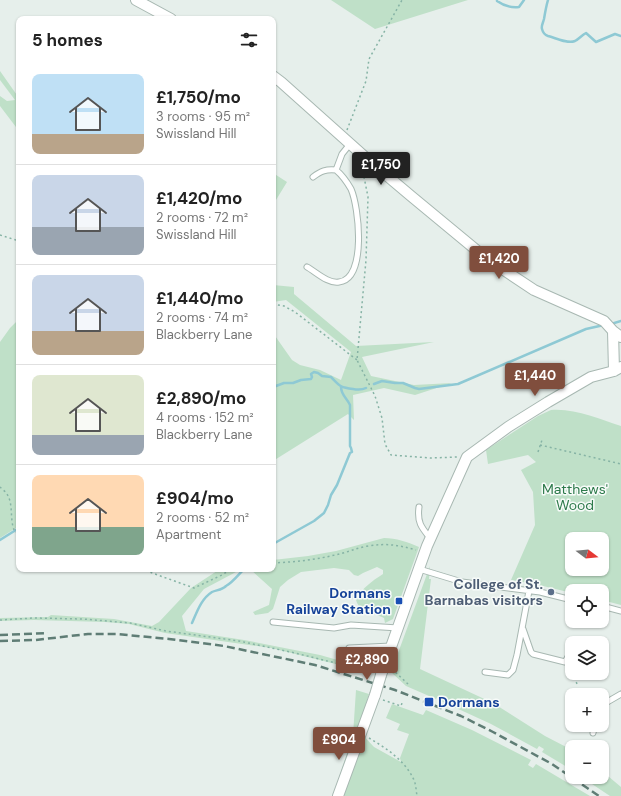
<!DOCTYPE html>
<html lang="en">
<head>
<meta charset="utf-8">
<style>
  :root { --surface:#fff; --page:#f6f6f6; --text:#222; --muted:#767676; --line:#e0e0e0; --accent:#804e3d }
  body { margin:0; font-family:"DM Sans",sans-serif; background:var(--page); color:var(--text); height:100vh; display:flex; flex-direction:column; font-size:15px; white-space:nowrap }
  * { box-sizing:border-box; margin:0 }
  p { font-size:13px; color:var(--muted) }
  .icon { flex:none; width:22px; height:22px; fill:none; stroke:currentColor; stroke-width:2; stroke-linecap:round; stroke-linejoin:round }
  .map { position:relative; flex:1; overflow:hidden }
  .panel { position:absolute; left:16px; top:16px; width:260px; height:556px; display:flex; flex-direction:column; background:var(--surface); border-radius:8px; box-shadow:0 1px 3px #0004 }
  .panel>* { flex:none }
  .needle { width:26px; rotate:106deg }
  .controls { position:absolute; left:565px; top:532px; display:grid; gap:8px }
  .controls a { display:grid; place-items:center; width:44px; height:44px; border-radius:8px; background:var(--surface); box-shadow:0 1px 3px #0004; font-size:20px }
  .price { position:absolute; translate:-50% -34px; padding:0 9px; border-radius:4px; background:var(--accent); color:#fff; font-size:13px; line-height:26px; filter:drop-shadow(0 1px 2px #0008) }
  .price::after { content:''; position:absolute; left:50%; top:24px; width:12px; height:9px; margin-left:-6px; background:inherit; clip-path:polygon(0 0,100% 0,50% 100%) }
  .price.active { background:#222; color:#fff }
  ul { padding:0; list-style:none }
  li { display:flex; align-items:center; gap:12px; height:100px; padding:0 16px }
  li+li { border-top:1px solid var(--line) }
  li span { display:grid; place-items:center; flex:none; width:112px; height:80px; border-radius:8px; color:#555 }
  li>.icon { margin-inline-start:auto }
  span .icon { width:48px; height:48px; fill:#fffc; stroke-width:1 }
  li b { font-size:17px }
  h2 { display:flex; justify-content:space-between; align-items:center; height:48px; padding:0 16px; font-size:17px }
  .map>svg:first-child { display:block }
</style>
</head>
<body>
<div class="map">
<svg width="621" height="796" viewBox="0 0 621 796">
  <rect width="100%" height="100%" fill="#e6efeb"/>
  <path fill="#bfe0c8" fill-rule="evenodd" d="M331 0H468L375 29Z
    M0 71 19 98V131L0 106V96L7 101 15 100 0 80Z
    M273 173 287 182 276 200 273 198Z
    M273 285 294 287V294L356 346 434 342 362 357 371 376 414 385 452 383 415 395 384 388 353 395 354 420 348 414 273 461V333L292 360 300 365 320 370 341 380 351 352 286 300 273 302Z
    M19 319V526L0 538V342L10 328Z
    M551 410C575 408 599 419 621 426V605L602 600V591H572V593L535 584 511 580 535 525 533 492 521 470 536 462 528 455 488 464 486 450 538 416ZM572 539H602V569H572Z
    M384 538C396 538 408 542 419 547L393 619 385 623 384 618C374 613 359 612 356 600 362 588 372 581 383 574V570L377 567 363 573 358 576 354 575 349 570 334 568 301 572 288 580 280 587 273 609 268 613 255 615 253 612 269 605 272 589 251 570 236 572 204 589 182 616 186 631 244 640 320 655 369 669 368 672 271 648 165 633 129 624 105 622 34 620 0 621V618L48 617 51 615 114 619 152 626 159 622 191 588 220 569H273V560L308 556 336 551Z
    M430 566 429 579H431L420 669 493 703 545 736 572 750V770L542 752 544 749 539 746 537 749 491 724 441 701 442 698 438 696 436 699 406 686 391 672Z
    M356 690 369 694 358 730 374 747 401 762 400 758 409 734 397 730 400 724 386 718 392 704 423 715 426 710 472 730 531 760 528 765 533 768 536 764 590 796H333L353 735Z
    M602 771 621 787V796H610L589 782 591 778 590 777H602Z"/>
  <g fill="none" stroke-linecap="round" stroke-linejoin="round">
    <path stroke="#8ec9d4" stroke-width="2.5" d="M497 0V1C504 6 510 8 519 7L524 0
      M548 0C546 7 545 13 544 19 543 23 541 26 542 29 543 33 545 35 548 36 556 38 567 44 575 41 579 39 582 35 586 33L596 42 615 34 621 36
      M611 324 621 321
      M374 384 382 381 395 383H403L415 388 419 389 458 384 586 329 604 325
      M273 385 276 386 284 383H293L301 380 311 379 312 377 311 374 314 372 318 373 322 376 331 377C340 386 339 387 353 389 358 390 362 390 366 388
      M0 540 19 528
      M273 544 314 521 324 513 328 505 331 495 337 485 350 453 352 452 351 448 350 446V405C347 398 341 395 341 387
      M192 623C197 612 201 599 212 592 216 590 222 590 226 586 233 582 238 575 244 569"/>
    <g stroke="#a8b8b2" stroke-width="7">
      <path id="lane" d="M313 177C321 171 326 169 336 170
        M307 267C316 272 328 284 339 282 367 279 359 207 351 189 347 182 342 175 336 170L342 154 350 144
        M419 507C417 522 421 527 430 538
        M419 569 462 582 540 592 572 600
        M602 606 621 611
        M273 622 334 628 351 625 398 628
        M523 629 531 652 533 654 565 662 569 655 572 653
        M581 643 582 640
        M349 648 391 646
        M485 672 508 675 513 670 517 655 529 591
        M602 705 621 694
        M593 733 595 725"/>
    </g>
    <g stroke="#a8b8b2" stroke-width="12">
      <path id="street" d="M136 0 171 19
        M273 76 281 82 366 158 411 196 486 258 534 290 604 321 613 331 621 337
        M613 331 614 371
        M381 675 427 546 467 457 508 427 548 402 591 377 614 371 621 367
        M338 796 375 695"/>
    </g>
    <path stroke="#86b3a5" stroke-width="1.5" stroke-dasharray="2 3" stroke-linecap="butt" d="M347 130 366 81 369 59 402 0
      M362 167 368 197 366 260 357 360 375 396 382 418 385 444 391 455 431 458 458 457
      M0 235 19 241
      M273 304 284 306 295 312 357 360
      M540 445 621 464
      M538 452 542 440
      M0 487C2 489 6 492 7 494 14 505 9 520 15 532L19 533
      M273 563C294 562 314 560 335 555 346 553 356 548 368 546 386 543 399 545 416 550
      M141 569 194 588 222 575 231 569
      M0 620 34 618 83 619 130 623 166 631 239 641 295 653 372 672
      M568 667 572 672
      M392 669 408 684
      M572 673 578 686
      M383 700 401 706 402 703
      M369 738C386 748 404 760 413 778 416 783 416 790 417 796"/>
    <use href="#lane" stroke="#fff" stroke-width="5"/>
    <use href="#street" stroke="#fff" stroke-width="10"/>
    <path stroke="#5f7d75" stroke-width="2.5" stroke-dasharray="8 4" stroke-linecap="butt" d="M0 635 48 633
      M0 641 35 640 88 634H117L169 639 224 646 315 665 395 690 461 716 493 732 552 764 599 796"/>
    <g stroke="#a8b8b2" stroke-width="12" stroke-linecap="butt">
      <path id="street-bridge" d="M375 695 381 675"/>
    </g>
    <use href="#street-bridge" stroke="#fff" stroke-width="10"/>
  </g>
  <circle fill="#5c6f8a" stroke="#f7fbf9" stroke-width="1.5" cx="551" cy="592" r="4"/>
  <g fill="#1a4fb4" stroke="#f7fbf9" stroke-width="1.5">
    <rect x="395" y="597" width="8" height="8" rx="2"/>
    <rect x="424" y="697" width="10" height="10" rx="2"/>
  </g>
  <g text-anchor="middle" dominant-baseline="central" stroke-width="3" stroke-linejoin="round" paint-order="stroke">
    <g font-size="14" fill="#2d7a4b" stroke="#f7fbf9">
      <text x="575" y="489">Matthews'<tspan x="575" dy="16">Wood</tspan></text>
    </g>
    <g font-size="14" font-weight="bold" fill="#4e5e75" stroke="#f7fbf9" text-anchor="end">
      <text x="543" y="584">College of St.<tspan x="543" dy="16">Barnabas visitors</tspan></text>
    </g>
    <g font-size="14" font-weight="bold" fill="#164399" stroke="#f7fbf9" text-anchor="end">
      <text x="391" y="593">Dormans<tspan x="391" dy="16">Railway Station</tspan></text>
      <text x="438" y="702" text-anchor="start">Dormans</text>
    </g>
  </g>
</svg>
<div class="controls">
<a><svg class="needle" viewBox="-14 -14 28 28"><path d="M0-13l5 13h-10z" fill="#e53935"/><path d="M0 13l5-13h-10z" fill="#767676"/></svg></a>
<a><svg class="icon" aria-label="locate" viewBox="0 0 24 24"><circle cx="12" cy="12" r="6"/><path d="M12 2v4M12 18v4M2 12h4M18 12h4"/></svg></a>
<a><svg class="icon" aria-label="layers" viewBox="0 0 24 24"><path d="M12 4l9 5-9 5-9-5zM3 14l9 5 9-5"/></svg></a>
<a>+</a>
<a>−</a>
</div>
<b class="price active" style="left:381px;top:186px">£1,750</b>
<b class="price" style="left:499px;top:280px">£1,420</b>
<b class="price" style="left:535px;top:397px">£1,440</b>
<b class="price" style="left:367px;top:681px">£2,890</b>
<b class="price" style="left:339px;top:761px">£904</b>
<section class="panel">
<h2>5 homes<svg class="icon" aria-label="filters" viewBox="0 0 24 24"><path d="M4 7h16M4 17h16"/><circle cx="9" cy="7" r="2"/><circle cx="15" cy="17" r="2"/></svg></h2>
<ul>
<li><span style="background:linear-gradient(#bfe0f5 75%,#b9a48a 0)"><svg class="icon" aria-label="home" viewBox="0 0 24 24"><path d="M3 11l9-7 9 7M6 9v11h12V9"/></svg></span><div><b>£1,750/mo</b><p>3 rooms · 95 m²</p><p>Swissland Hill</p></div></li>
<li><span style="background:linear-gradient(#c9d6e8 65%,#9aa5b1 0)"><svg class="icon" aria-label="home" viewBox="0 0 24 24"><path d="M3 11l9-7 9 7M6 9v11h12V9"/></svg></span><div><b>£1,420/mo</b><p>2 rooms · 72 m²</p><p>Swissland Hill</p></div></li>
<li><span style="background:linear-gradient(#c9d6e8 70%,#b9a48a 0)"><svg class="icon" aria-label="home" viewBox="0 0 24 24"><path d="M3 11l9-7 9 7M6 9v11h12V9"/></svg></span><div><b>£1,440/mo</b><p>2 rooms · 74 m²</p><p>Blackberry Lane</p></div></li>
<li><span style="background:linear-gradient(#dfe7d0 75%,#9aa5b1 0)"><svg class="icon" aria-label="home" viewBox="0 0 24 24"><path d="M3 11l9-7 9 7M6 9v11h12V9"/></svg></span><div><b>£2,890/mo</b><p>4 rooms · 152 m²</p><p>Blackberry Lane</p></div></li>
<li><span style="background:linear-gradient(#ffd9b3 65%,#7fa58c 0)"><svg class="icon" aria-label="home" viewBox="0 0 24 24"><path d="M3 11l9-7 9 7M6 9v11h12V9"/></svg></span><div><b>£904/mo</b><p>2 rooms · 52 m²</p><p>Apartment</p></div></li>
</ul>
</section>
</div>
</body>
</html>
